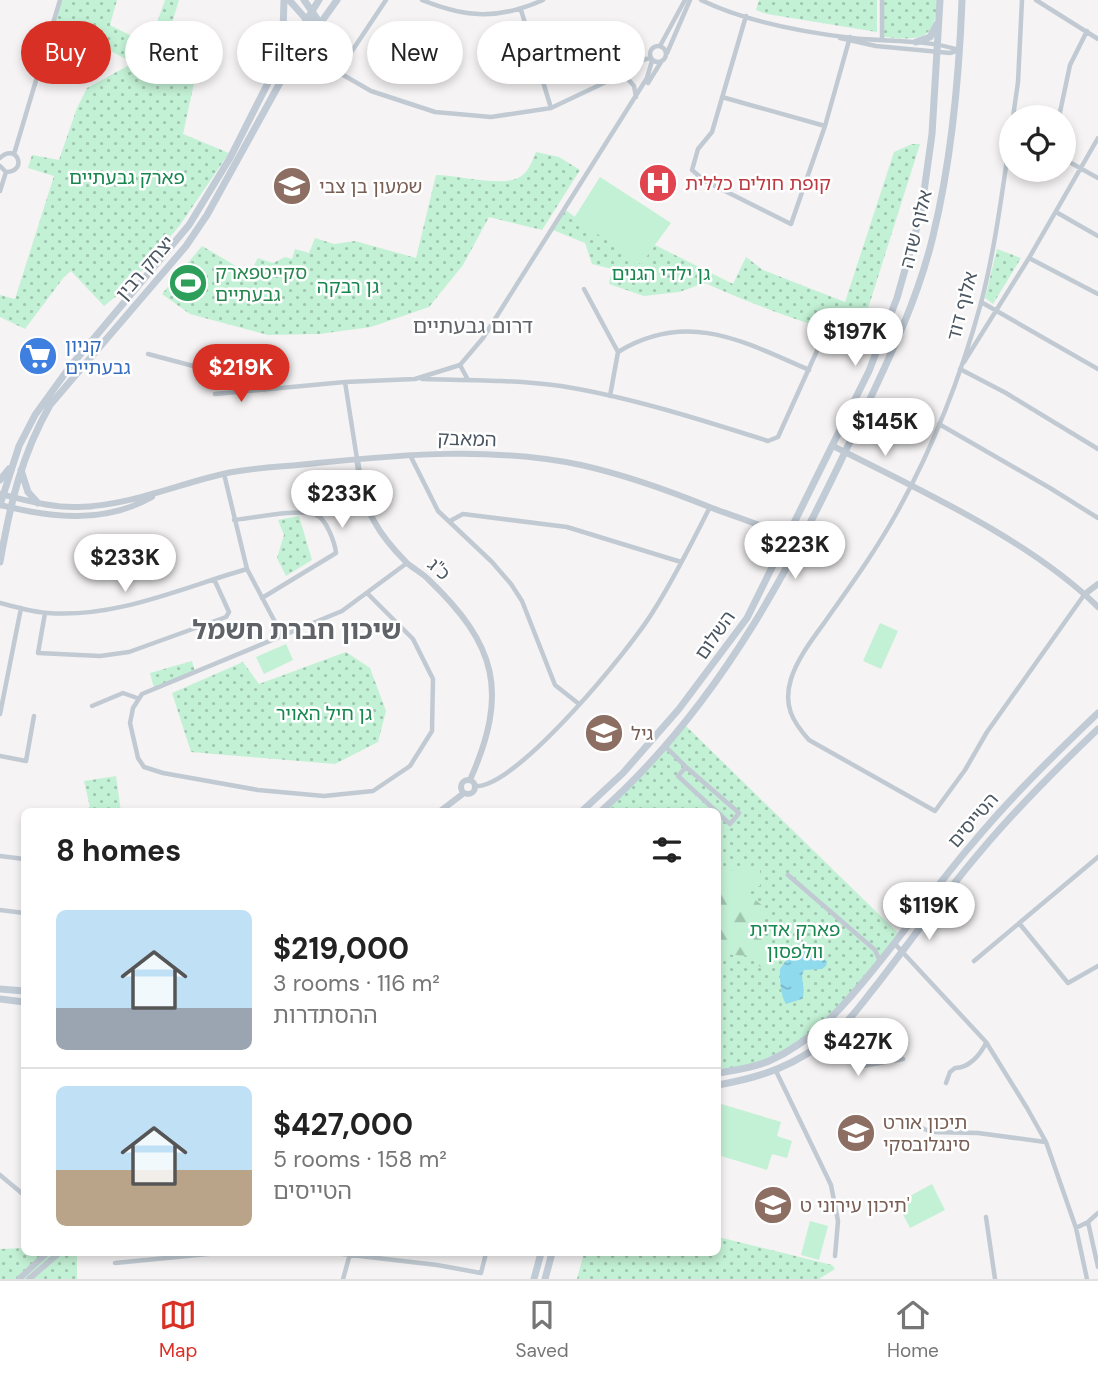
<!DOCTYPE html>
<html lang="en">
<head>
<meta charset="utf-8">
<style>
  :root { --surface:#fff; --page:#f2f2f2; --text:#222; --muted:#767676; --line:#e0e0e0; --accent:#d93025 }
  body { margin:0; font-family:"DM Sans","Noto Sans Hebrew",sans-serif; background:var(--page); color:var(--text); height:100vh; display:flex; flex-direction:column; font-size:26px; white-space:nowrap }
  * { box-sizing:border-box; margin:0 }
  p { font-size:23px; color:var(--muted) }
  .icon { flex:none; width:38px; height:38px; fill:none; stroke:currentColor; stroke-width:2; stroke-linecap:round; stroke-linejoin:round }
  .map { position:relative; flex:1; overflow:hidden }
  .panel { position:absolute; left:21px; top:808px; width:700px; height:448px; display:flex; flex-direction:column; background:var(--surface); border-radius:10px; box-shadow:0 4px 10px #0003 }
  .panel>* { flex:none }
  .guide { position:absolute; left:21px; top:21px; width:700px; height:63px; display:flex; gap:14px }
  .fabs { position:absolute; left:999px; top:105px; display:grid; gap:14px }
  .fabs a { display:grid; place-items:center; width:77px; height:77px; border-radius:50%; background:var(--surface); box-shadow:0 4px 10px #0003; font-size:35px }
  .price { position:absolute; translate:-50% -60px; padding:0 16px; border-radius:24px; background:#fff; color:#222; font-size:23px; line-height:46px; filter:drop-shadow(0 2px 4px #0008) }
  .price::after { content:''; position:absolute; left:50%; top:42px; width:21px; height:16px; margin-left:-10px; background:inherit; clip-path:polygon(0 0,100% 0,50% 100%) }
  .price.on { background:var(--accent); color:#fff }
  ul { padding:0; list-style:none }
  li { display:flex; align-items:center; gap:21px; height:175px; padding:0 35px }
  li+li { border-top:2px solid var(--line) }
  li span { display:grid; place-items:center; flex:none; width:196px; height:140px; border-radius:10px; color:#555 }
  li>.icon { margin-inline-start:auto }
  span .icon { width:84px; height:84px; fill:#fffc; stroke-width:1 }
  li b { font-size:30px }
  h2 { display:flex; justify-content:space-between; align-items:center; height:84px; padding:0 35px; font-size:30px }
  .pill { padding:0 24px; border-radius:32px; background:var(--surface); box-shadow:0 4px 10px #0003; font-size:24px; line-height:63px }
  .pill.on { background:var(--accent); color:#fff }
  .tab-bar { display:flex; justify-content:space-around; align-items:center; height:98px; border-top:2px solid var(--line); background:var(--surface); font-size:19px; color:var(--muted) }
  .tab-bar a { display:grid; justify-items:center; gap:4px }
  .tab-bar .on { color:var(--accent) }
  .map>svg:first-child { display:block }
</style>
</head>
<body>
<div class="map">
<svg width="1098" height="1279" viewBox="0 0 1098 1279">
  <defs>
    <pattern id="green-dots" width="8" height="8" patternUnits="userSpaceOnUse" patternTransform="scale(1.75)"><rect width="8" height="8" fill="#c3f1d5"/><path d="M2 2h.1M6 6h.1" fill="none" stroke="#a0c6b0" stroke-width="1.8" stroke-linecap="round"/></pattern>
    <pattern id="forest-firs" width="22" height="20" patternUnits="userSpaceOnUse" patternTransform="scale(1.75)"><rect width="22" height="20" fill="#c3f1d5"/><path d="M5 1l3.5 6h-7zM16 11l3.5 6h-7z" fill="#a0c6b0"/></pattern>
    <pattern id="water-ripples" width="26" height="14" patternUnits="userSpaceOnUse" patternTransform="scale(1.75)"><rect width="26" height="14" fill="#90daee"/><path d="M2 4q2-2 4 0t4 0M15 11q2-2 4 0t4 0" fill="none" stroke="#78b4c4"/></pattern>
  </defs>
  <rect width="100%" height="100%" fill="#f5f3f3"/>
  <path fill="url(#green-dots)" d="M60 0H117L110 25 149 45 165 0H179L160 63 196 74 183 134 229 153 180 225 130 285 104 306 71 271 64 277 25 329 0 317V295L15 299 54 176 28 168 32 155 59 160 77 108 87 88 133 63 94 42 70 49 47 46Z
    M759 0H877V32L767 14 756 10Z
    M884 0H937C936 42 919 40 884 37Z
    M912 144H920L859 337C805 325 755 305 705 283L679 292 644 296 609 284 612 269 592 264 585 243 553 230 564 209 641 264 655 245 733 284 746 257 763 270 845 302 894 152Z
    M536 152 559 157 580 170 542 230 489 217 463 265 429 307 371 327 319 334 268 335 190 314 162 294 202 246 246 272 252 269 258 258 273 263 285 257 292 259 295 249 309 253 315 238 334 244 355 241 416 258 436 175C458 175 499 187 518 178 528 174 532 161 536 152Z
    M997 249 1021 258 993 304 985 298Z
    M299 516 312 560 286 576 277 558 284 535 278 520Z
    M346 652 370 668 386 711 378 742 335 764 191 752 172 693 243 662 259 684Z
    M192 661 195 671 154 688 150 673Z
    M684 724 899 934 826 1022 798 1043 753 1065 718 1071V812H600Z
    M116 776 121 812H78L90 807 84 781Z
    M718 1237 832 1265 835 1269 819 1279H577L584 1253H718Z
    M24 1248V1253H77V1279H0V1249Z"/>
  <path fill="url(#forest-firs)" d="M718 877 724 887 737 889 749 895 772 913 757 926 762 941 775 952V961L765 969 757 965 752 956 718 954Z"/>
  <path fill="#c3f1d5" d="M600 177 671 223 641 264 574 218Z
    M880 623 898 631 881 669 863 661Z
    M286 644 293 660 264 674 256 657Z
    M760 867V886L730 889 724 887 721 879 726 871Z
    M718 1103 781 1122 777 1136 792 1141 787 1158 772 1154 767 1170 718 1155Z
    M932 1184 945 1210 910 1228 897 1203Z
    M810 1221 828 1226 819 1260 801 1255Z"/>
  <path fill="url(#water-ripples)" d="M806 951C815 952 820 955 827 962L826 966 822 969 804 970C799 979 807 989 802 999L786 1004C780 995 780 980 780 969L789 956Z"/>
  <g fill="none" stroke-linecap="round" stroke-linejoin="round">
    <path stroke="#c1cad2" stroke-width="4.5" d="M386 0 338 72 371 91 435 112 491 117 551 108 608 81 637 61 651 58
      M422 0C466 18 498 20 543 0
      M701 0C746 22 802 32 852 38 888 42 925 39 959 50
      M882 0V40
      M1036 0 1098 39
      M521 10 551 108
      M746 16 712 132 698 149 692 170 705 181 791 224 825 126 850 37
      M840 38 876 46 950 53 959 50
      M650 54a8 8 0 1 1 16 0a8 8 0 1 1-16 0Z
      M660 46 685 0
      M667 53 690 0
      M616 77 627 78 634 86 636 97
      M648 83 661 62
      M722 97 825 126
      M1013 117 1018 82 1022 0
      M1059 117 1070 65 1087 31
      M1012 125C1003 185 996 245 981 303 961 376 933 448 896 514 876 550 853 582 829 616 816 635 798 656 791 679 783 705 792 721 809 740L935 811 965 770 987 732 1084 595
      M14 154 60 0
      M0 158C16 142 29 171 6 172L0 166
      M1064 159 1098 178
      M0 191 6 172
      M1056 212 1098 236
      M1029 258 1098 294
      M584 289 618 352
      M981 302 1098 369
      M148 354 231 376 264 379 265 390
      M964 362 1029 258 1098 138
      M460 365 468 380
      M960 369 1006 393 1098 449
      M422 379C468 380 515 380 561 386 630 397 702 420 768 441L778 437 825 333 833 332 865 343
      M345 382 357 459
      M215 394 345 382 415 379 460 365 483 338 647 78 652 61
      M610 396 618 352C687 310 743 341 809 370
      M939 424 1050 488 1098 518
      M410 455 438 511 492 562 511 584 522 601 555 685 579 704
      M224 474 247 569 283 637
      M234 520C253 518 300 508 316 515 326 518 335 543 336 553L262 598
      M450 521 463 514 567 527 681 562
      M367 593 413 639 433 679 432 731 410 766 373 791 324 796 258 790 163 773 144 767 138 758 130 723 133 708 142 694 342 611 407 563
      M0 603C16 607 32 612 48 613 117 618 181 588 247 569
      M45 613 38 653 100 656 129 652 226 617 229 612 214 579
      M92 706 123 693 137 698
      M0 714 21 608
      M665 746 686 767 678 776 717 812
      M0 756 26 761 34 716
      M686 767 739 813 730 824 718 813
      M475 786C516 789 632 647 654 610 675 577 692 542 710 507
      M0 856 24 859
      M788 875 875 950 880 961
      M0 910 24 913
      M1019 923 1068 983 1098 966
      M895 944 986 1042 1027 1108 1046 1142 1076 1228 1087 1279
      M974 961 1098 857
      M836 1034 862 1066 903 1059
      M776 1071 831 1185 838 1221 835 1256
      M946 1083 950 1072 955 1068C969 1068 980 1055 986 1043
      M916 1126 932 1132 978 1133 1045 1142
      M0 1175 24 1195
      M986 1217 995 1279
      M1088 1222 1098 1267
      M1076 1228 1088 1222 1098 1213
      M334 1253 437 1265 481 1273 486 1253
      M115 1263 218 1253
      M343 1279 350 1254"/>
    <path stroke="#c1cad2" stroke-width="6" d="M833 446C919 490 1029 539 1098 607
      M357 459C360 479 364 504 374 521 382 536 395 551 407 563 414 569 422 573 428 579 497 645 509 692 470 780
      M0 494C26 500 51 508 78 507 128 506 175 485 223 474 253 467 286 467 317 463 405 454 494 447 581 465 626 475 670 491 712 508 730 515 791 534 799 545
      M0 505C52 518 104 524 152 497
      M767 530 775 537 799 545
      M1085 594 1098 584
      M461 787a7 7 0 1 1 14 0a7 7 0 1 1-14 0Z
      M439 812 464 793
      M19 1279 47 1253
      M29 1279 59 1253"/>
    <path stroke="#c1cbd6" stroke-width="7" d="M289 0 306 19 320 23
      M304 0 320 23
      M916 42 930 37 937 24
      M275 65 283 32 284 0
      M21 470 28 492 38 503
      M0 480 9 469
      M0 505 19 446 35 415 69 368 189 225 230 158 272 75 319 0
      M0 562C10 505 21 456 50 405L186 246 207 215 287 70 337 0
      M581 812 623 773 679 709 747 618 869 371 897 298 921 213 932 134 940 0
      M600 812C720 706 795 561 861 418 889 359 918 299 933 236 952 158 959 80 962 0
      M0 989 24 991
      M0 999 24 1002
      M718 1073C735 1070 753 1068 769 1061 814 1041 843 1007 873 970 907 929 937 884 972 844 1011 797 1054 755 1098 713
      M718 1085C763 1077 797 1065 833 1035 849 1022 862 1003 875 987 910 942 943 895 980 852 1016 809 1057 768 1098 729
      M534 1279 541 1253
      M545 1279 552 1253"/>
  </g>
  <defs>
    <g id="hospital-disc" transform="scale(2.0125)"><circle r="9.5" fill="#e0444e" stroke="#fff"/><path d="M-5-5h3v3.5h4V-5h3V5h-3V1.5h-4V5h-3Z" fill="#fff"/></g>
    <g id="school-disc" transform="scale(2.0125)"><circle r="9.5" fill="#8d6e63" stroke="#fff"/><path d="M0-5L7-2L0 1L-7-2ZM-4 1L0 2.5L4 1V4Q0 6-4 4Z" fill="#fff"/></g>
    <g id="stadium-disc" transform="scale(2.0125)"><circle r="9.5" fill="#2e9e5b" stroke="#fff"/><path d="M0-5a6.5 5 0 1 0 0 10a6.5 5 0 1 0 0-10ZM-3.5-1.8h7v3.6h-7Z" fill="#fff"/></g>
    <g id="supermarket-disc" transform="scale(2.0125)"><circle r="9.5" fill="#3f7fe0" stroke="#fff"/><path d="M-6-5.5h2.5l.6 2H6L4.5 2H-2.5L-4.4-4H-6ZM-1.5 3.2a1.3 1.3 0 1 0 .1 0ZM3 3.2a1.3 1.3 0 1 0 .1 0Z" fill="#fff"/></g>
  </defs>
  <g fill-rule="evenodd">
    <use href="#hospital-disc" x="658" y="183"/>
    <use href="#school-disc" x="292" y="186"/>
    <use href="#stadium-disc" x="188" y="283"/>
    <use href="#supermarket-disc" x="38" y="356"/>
    <use href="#school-disc" x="604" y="733"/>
    <use href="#school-disc" x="856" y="1133"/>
    <use href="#school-disc" x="773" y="1205"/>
  </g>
  <g text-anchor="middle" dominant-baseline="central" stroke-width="5" stroke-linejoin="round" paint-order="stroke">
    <g font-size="19" fill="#17864f" stroke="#fff">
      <text x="127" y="177">פארק גבעתיים</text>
      <text x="661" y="273">גן ילדי הגנים</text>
      <text x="348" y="286">גן רבקה</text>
      <text x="324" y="713">גן חיל האויר</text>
      <text x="795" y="929">פארק אדית<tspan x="795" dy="22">וולפסון</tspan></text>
    </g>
    <g font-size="19" fill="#be3a42" stroke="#fff" text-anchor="start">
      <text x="685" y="183">קופת חולים כללית</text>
    </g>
    <g font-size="19" fill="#785e54" stroke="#fff" text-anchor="start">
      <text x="319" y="186">שמעון בן צבי</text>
      <text x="631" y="733">גיל</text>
      <text x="883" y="1122">תיכון אורט<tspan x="883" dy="22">סינגלובסקי</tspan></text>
      <text x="800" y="1205">תיכון עירוני ט'</text>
    </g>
    <g font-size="19" fill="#4a5661" stroke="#fff">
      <text transform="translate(916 229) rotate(-76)">אלוף שדה</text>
      <text transform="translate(145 268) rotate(-49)">יצחק רבין</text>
      <text transform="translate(962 306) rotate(-75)">אלוף דוד</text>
      <text transform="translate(467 439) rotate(2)">המאבק</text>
      <text transform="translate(439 569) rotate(42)">כ"ג</text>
      <text transform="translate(715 635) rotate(-55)">השלום</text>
      <text transform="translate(973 820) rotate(-49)">הטייסים</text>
    </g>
    <g font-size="19" fill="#27864d" stroke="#fff" text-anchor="start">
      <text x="215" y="272">סקייטפארק<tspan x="215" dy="22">גבעתיים</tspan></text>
    </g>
    <g font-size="19" fill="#366cbe" stroke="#fff" text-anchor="start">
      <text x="65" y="345">קניון<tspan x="65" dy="22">גבעתיים</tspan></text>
    </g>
    <g font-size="21" fill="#5f6368" stroke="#fff">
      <text x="473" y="326">דרום גבעתיים</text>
    </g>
    <g font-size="26" font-weight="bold" fill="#5f6368" stroke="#fff">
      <text x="297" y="630">שיכון חברת חשמל</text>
    </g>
  </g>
</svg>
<div class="fabs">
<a><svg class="icon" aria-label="locate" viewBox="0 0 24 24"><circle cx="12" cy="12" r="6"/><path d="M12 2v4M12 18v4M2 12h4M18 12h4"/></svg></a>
</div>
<b class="price" style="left:855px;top:368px">$197K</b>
<b class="price on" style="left:241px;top:404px">$219K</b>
<b class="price" style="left:885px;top:458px">$145K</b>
<b class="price" style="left:342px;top:530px">$233K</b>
<b class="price" style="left:795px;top:581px">$223K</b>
<b class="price" style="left:125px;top:594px">$233K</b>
<b class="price" style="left:929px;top:942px">$119K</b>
<b class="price" style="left:858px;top:1078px">$427K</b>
<div class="guide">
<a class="pill on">Buy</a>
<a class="pill">Rent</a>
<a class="pill">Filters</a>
<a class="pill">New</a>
<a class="pill">Apartment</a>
</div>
<section class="panel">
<h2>8 homes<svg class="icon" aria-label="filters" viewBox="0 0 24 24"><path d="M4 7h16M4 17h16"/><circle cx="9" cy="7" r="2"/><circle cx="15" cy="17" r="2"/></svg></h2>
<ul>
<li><span style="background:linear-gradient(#bfe0f5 70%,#9aa5b1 0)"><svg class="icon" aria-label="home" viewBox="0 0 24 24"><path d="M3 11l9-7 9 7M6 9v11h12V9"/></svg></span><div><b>$219,000</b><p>3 rooms · 116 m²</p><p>ההסתדרות</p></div></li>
<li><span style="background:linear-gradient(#bfe0f5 60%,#b9a48a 0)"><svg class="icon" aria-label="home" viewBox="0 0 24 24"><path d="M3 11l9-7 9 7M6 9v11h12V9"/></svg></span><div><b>$427,000</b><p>5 rooms · 158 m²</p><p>הטייסים</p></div></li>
</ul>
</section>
</div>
<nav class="tab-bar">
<a class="on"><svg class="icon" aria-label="map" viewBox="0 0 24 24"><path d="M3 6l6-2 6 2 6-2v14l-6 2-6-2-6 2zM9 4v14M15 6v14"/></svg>Map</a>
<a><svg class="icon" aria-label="saved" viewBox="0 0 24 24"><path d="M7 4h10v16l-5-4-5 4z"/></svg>Saved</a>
<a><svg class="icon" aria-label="home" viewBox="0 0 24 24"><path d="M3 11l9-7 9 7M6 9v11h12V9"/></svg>Home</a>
</nav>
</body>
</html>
